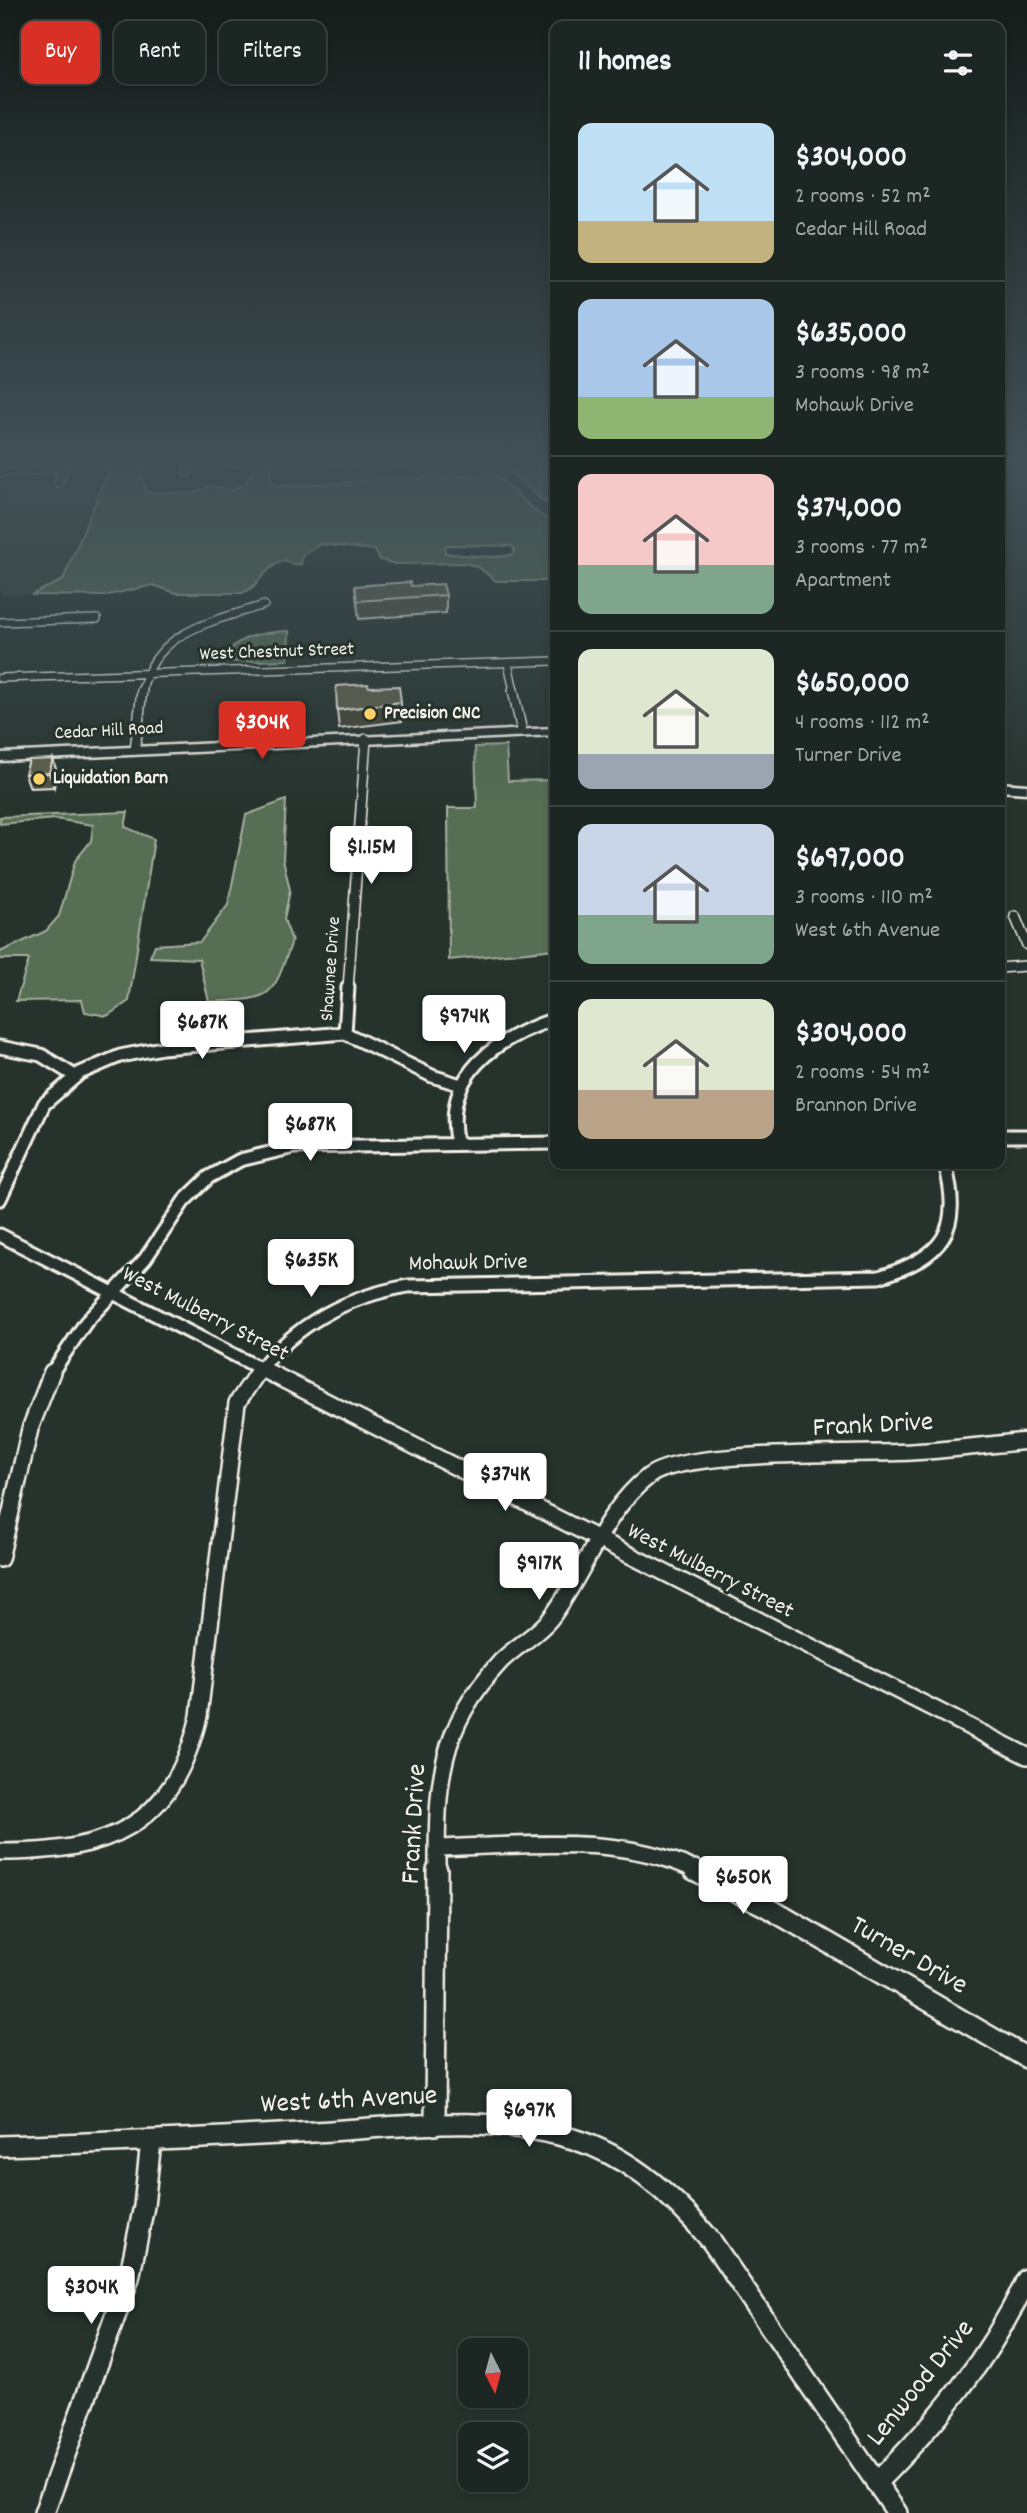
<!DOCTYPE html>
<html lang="en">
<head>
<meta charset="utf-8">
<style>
  :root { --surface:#1c2622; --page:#29322f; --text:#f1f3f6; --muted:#a0a5a5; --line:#3a4340; --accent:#d93025 }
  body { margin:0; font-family:Dekko,sans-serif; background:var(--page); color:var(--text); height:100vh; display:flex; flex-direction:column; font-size:26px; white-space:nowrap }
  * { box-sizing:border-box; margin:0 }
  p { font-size:23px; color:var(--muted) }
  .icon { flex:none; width:38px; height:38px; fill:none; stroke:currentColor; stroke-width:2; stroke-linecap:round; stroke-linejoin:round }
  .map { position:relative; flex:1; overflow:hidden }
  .sheet { position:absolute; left:550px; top:21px; width:455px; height:1148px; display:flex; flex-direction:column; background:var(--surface); border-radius:14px; box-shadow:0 4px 10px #0003,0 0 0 2px var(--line) }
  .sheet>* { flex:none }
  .guide { position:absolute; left:21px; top:21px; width:424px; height:63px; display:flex; gap:14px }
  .needle { width:46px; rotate:174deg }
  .tools { position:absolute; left:458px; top:2338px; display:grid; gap:14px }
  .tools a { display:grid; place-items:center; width:70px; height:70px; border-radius:14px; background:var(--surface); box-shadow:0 4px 10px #0003,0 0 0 2px var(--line); font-size:35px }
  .price { position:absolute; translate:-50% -60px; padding:0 16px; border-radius:7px; background:#fff; color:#222; font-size:23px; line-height:46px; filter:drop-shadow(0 2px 4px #0008) }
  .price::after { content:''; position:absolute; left:50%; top:42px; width:21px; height:16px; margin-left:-10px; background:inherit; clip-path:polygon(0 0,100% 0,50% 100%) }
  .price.selected { background:var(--accent); color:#fff }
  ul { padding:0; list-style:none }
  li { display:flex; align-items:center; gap:21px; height:175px; padding:0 28px }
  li+li { border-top:2px solid var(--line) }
  li span { display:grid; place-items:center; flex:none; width:196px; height:140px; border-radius:14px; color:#555 }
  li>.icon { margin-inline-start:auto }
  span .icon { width:84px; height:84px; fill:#fffc; stroke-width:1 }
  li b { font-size:30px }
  h2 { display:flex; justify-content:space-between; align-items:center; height:84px; padding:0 28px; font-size:30px }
  .pill { padding:0 24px; border-radius:14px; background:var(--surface); box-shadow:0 4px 10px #0003,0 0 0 2px var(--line); font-size:24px; line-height:63px }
  .pill.selected { background:var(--accent); color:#fff }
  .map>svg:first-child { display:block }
</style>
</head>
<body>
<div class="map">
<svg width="1027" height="2513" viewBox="0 0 1027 2513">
  <rect width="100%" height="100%" fill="#26332d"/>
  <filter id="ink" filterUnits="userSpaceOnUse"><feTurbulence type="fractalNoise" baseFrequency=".0143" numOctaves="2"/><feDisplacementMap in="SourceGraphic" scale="14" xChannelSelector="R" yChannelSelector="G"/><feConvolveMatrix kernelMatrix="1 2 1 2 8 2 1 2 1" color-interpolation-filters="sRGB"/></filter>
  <g filter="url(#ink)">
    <path fill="#384136" d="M103 483 57 595H0V493L21 490 24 484Z"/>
    <path fill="#576e53" stroke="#a6b09e" stroke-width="2" fill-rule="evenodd" d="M113 460H142L141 469 146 492 194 493 210 486 233 490 246 483 253 468 228 466 259 460 271 463V483L280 486 476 475 498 477 538 513 555 523V581H496L478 567 465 563 395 564 380 560 375 550 320 544 303 555 301 564H291L285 560C262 568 260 587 242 593H176L153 585 104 596 31 595 63 580ZM448 545 511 546 515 549 513 554C498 560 462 555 445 553V547Z
      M536 460H555V511L513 475V471Z
      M289 631 288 660 224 662C231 635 266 632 289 631Z
      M506 746 508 781 555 780V949L449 960 448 808H477L475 747Z
      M286 800 283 859 290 890 284 919 292 941C271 1002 273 998 209 1002L199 959 150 957 155 945 200 942 228 905 246 815Z
      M128 812 125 827 154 839 129 1001 107 1016 85 1012 82 1000 16 1001 29 959H0V952L46 931 59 916 75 861 91 841 93 825 55 819 0 824V817Z"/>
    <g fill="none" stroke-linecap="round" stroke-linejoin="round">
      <g stroke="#f4f1e8" stroke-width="10">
        <path id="minor-far4" d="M334 460 369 464 425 460
          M0 473 65 468
          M187 473 193 460
          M58 483 67 463
          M0 622 97 619
          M508 663 514 691
          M0 678 555 661
          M142 691C155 630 212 622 264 605"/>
      </g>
      <g stroke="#f4f1e8" stroke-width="12">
        <path id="minor-far3" d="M513 690 522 732
          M135 750 142 690
          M1015 916 1027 945
          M999 968 1027 966
          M348 989 366 739"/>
      </g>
      <g stroke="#f4f1e8" stroke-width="17">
        <path id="minor-far2" d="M345 1033 348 987
          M0 1047 41 1055 75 1076
          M999 1136H1027
          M457 1144C441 1075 496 1038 555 1019
          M0 1199 44 1104 80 1073 120 1056 162 1048 345 1033 432 1076 461 1085
          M0 1235 271 1374
          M51 1374 86 1322 145 1259 184 1201 209 1177 240 1160 294 1147 555 1143
          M256 1374C296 1324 345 1297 408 1286L879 1277C943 1257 963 1231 945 1164"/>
      </g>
      <g stroke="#f4f1e8" stroke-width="20">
        <path id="minor-far1" d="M268 1372 1027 1756
          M0 1559 30 1429 52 1372
          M438 1848C520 1846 622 1833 697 1871
          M0 1852C107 1852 172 1829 199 1716L237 1403 258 1372
          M437 1871C437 1783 438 1729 501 1661 516 1646 537 1635 550 1619 586 1573 601 1513 649 1476 684 1449 857 1455 911 1452 950 1450 988 1445 1027 1441"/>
      </g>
      <g stroke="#f4f1e8" stroke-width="24">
        <path id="minor" d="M694 1870 765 1906 1027 2058
          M435 2125 437 1870
          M0 2146C105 2143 209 2138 314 2132 400 2127 489 2113 573 2139 630 2156 675 2197 712 2242L897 2513
          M876 2483C937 2422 990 2358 1027 2279
          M44 2513 129 2278 144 2206 151 2141"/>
      </g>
      <g stroke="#f4f1e8" stroke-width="5">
        <path id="secondary" d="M555 728V735L0 761V753Z
          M999 783 1027 785V793L999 791Z"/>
      </g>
      <use href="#minor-far4" stroke="#26332d" stroke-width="7"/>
      <use href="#minor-far3" stroke="#26332d" stroke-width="9"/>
      <use href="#minor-far2" stroke="#26332d" stroke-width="11"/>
      <use href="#minor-far1" stroke="#26332d" stroke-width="15"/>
      <use href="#minor" stroke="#26332d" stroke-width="19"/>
      <use href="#secondary" fill="#26332d" fill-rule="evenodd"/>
    </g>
    <path fill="#535341" stroke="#f4f1e8" stroke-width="2" d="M355 586H411L446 595V613L359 619Z
      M53 759 57 773 54 787 30 788 25 774Z"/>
    <path fill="#444435" stroke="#f4f1e8" stroke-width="2" d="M401 702 402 721 339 729 337 710Z
      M53 759 57 773 54 787 49 773Z"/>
    <path fill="#61614c" stroke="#f4f1e8" stroke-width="2" d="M410 582 411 586 443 584 446 595 357 601 355 586Z
      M368 684 369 687 399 686 401 702 337 710 336 686Z
      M53 759 49 773 25 774 29 760Z"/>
  </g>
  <linearGradient id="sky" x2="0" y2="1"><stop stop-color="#151c19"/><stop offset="0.57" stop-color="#415057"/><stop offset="1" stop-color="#415057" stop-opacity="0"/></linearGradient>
  <rect width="1027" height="812" fill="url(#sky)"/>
  <g fill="#ffd166" stroke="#26332d" stroke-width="2.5">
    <circle cx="370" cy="714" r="7"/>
    <circle cx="39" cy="779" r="7"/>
  </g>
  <g text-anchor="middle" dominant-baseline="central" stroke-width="6" stroke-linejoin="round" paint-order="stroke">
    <g font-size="19" fill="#f4f1e8" stroke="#26332d">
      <text transform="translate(277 653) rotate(-2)">West Chestnut Street</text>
      <text transform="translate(109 732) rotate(-3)">Cedar Hill Road</text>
      <text transform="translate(332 969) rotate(-86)">Shawnee Drive</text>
    </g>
    <g font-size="19" font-weight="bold" fill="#f4f1e8" stroke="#26332d" text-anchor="start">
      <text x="384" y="714">Precision CNC</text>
      <text x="53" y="779">Liquidation Barn</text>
    </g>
    <g font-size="23" fill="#f4f1e8" stroke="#26332d">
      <text transform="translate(468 1264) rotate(-1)">Mohawk Drive</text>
      <text transform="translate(205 1315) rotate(27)">West Mulberry Street</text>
      <text transform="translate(710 1572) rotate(27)">West Mulberry Street</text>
    </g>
    <g font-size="28" fill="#f4f1e8" stroke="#26332d">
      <text transform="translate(873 1427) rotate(-3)">Frank Drive</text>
      <text transform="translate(416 1824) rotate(-87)">Frank Drive</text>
      <text transform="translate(908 1957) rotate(30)">Turner Drive</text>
      <text transform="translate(349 2102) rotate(-3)">West 6th Avenue</text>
      <text transform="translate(922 2384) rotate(-51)">Lenwood Drive</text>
    </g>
  </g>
</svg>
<div class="tools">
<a><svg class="needle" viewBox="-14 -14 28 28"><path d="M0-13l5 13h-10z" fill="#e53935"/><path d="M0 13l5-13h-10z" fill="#a0a5a5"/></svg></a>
<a><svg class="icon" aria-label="layers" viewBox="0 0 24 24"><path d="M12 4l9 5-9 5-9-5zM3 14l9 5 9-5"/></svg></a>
</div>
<b class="price selected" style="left:262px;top:761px">$304K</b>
<b class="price" style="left:371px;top:886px">$1.15M</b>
<b class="price" style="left:464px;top:1055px">$974K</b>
<b class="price" style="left:202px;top:1061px">$687K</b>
<b class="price" style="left:310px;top:1163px">$687K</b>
<b class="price" style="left:311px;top:1299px">$635K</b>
<b class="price" style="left:505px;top:1513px">$374K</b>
<b class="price" style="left:539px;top:1602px">$917K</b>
<b class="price" style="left:743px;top:1916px">$650K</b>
<b class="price" style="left:529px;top:2149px">$697K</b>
<b class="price" style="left:91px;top:2326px">$304K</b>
<div class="guide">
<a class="pill selected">Buy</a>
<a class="pill">Rent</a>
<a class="pill">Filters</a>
</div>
<section class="sheet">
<h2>11 homes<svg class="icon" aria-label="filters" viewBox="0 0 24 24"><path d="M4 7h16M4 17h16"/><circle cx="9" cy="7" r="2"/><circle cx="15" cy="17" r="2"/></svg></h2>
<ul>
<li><span style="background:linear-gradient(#bfe0f5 70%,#c2b280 0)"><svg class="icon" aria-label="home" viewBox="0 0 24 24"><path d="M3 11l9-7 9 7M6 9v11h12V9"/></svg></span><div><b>$304,000</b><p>2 rooms · 52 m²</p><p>Cedar Hill Road</p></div></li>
<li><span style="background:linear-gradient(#a9c7e8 70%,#8fb573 0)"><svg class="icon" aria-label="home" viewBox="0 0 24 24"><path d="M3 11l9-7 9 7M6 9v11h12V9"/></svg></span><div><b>$635,000</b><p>3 rooms · 98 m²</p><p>Mohawk Drive</p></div></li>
<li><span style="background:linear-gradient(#f6c9c9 65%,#7fa58c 0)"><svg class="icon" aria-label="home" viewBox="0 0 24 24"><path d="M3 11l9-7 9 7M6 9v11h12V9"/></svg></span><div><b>$374,000</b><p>3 rooms · 77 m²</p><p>Apartment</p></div></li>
<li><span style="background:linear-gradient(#dfe7d0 75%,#9aa5b1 0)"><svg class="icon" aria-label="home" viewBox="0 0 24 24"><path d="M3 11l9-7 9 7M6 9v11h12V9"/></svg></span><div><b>$650,000</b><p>4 rooms · 112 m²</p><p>Turner Drive</p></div></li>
<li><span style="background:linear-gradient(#c9d6e8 65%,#7fa58c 0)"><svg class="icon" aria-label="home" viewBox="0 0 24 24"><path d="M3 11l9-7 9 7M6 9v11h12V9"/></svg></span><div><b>$697,000</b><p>3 rooms · 110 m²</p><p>West 6th Avenue</p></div></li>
<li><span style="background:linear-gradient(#dfe7d0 65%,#b9a48a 0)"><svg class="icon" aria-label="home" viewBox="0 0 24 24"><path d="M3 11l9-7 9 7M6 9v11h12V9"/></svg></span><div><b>$304,000</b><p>2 rooms · 54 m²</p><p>Brannon Drive</p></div></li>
</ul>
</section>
</div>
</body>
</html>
